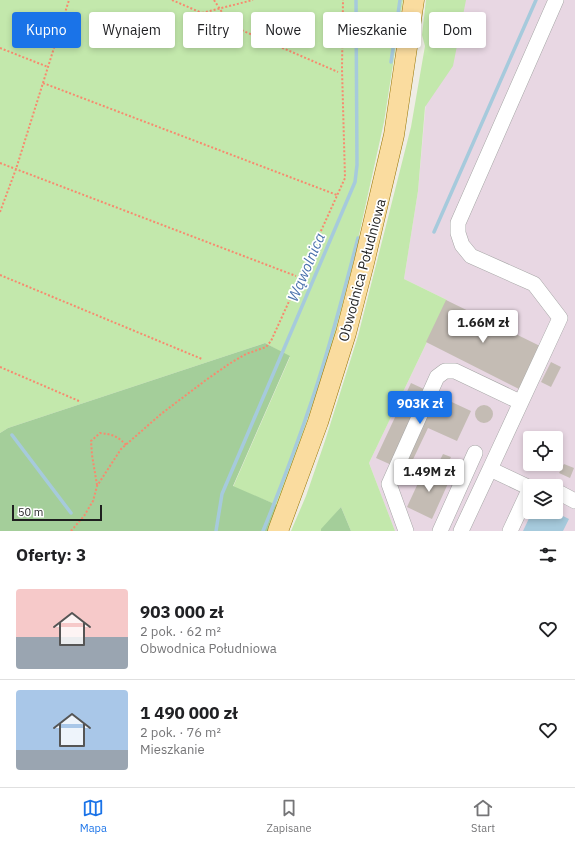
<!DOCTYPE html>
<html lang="pl">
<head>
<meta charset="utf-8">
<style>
  :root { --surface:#fff; --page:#f6f6f6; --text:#202124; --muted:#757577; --line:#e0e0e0; --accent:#1a73e8 }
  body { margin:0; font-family:"IBM Plex Sans",sans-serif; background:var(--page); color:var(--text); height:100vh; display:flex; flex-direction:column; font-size:15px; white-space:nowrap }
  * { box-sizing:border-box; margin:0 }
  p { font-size:13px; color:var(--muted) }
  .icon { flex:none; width:22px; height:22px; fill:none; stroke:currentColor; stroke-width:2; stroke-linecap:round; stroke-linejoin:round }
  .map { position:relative; height:531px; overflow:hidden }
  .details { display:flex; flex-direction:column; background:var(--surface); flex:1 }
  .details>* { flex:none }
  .hud { position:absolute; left:12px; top:12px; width:551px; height:36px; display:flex; gap:8px }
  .tools { position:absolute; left:523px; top:431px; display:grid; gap:8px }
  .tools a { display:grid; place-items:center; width:40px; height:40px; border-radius:4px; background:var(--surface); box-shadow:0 2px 6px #0003; font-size:20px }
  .scale { position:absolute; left:12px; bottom:10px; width:90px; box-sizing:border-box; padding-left:4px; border:2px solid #1f1f1f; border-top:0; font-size:11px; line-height:14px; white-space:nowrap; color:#1f1f1f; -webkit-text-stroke:3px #fff; paint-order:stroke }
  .price { position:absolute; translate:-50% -34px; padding:0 9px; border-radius:4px; background:#fff; color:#222; font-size:13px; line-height:26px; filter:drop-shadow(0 1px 2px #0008) }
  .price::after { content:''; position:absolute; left:50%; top:24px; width:12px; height:9px; margin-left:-6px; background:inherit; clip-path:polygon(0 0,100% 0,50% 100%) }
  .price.active { background:var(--accent); color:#fff }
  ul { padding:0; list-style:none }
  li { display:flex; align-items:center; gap:12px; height:100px; padding:0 16px }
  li+li { border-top:1px solid var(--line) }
  li span { display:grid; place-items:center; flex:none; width:112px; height:80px; border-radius:4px; color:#555 }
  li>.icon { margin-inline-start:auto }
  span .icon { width:48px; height:48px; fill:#fffc; stroke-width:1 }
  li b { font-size:17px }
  h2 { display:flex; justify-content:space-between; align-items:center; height:48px; padding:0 16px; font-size:17px }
  .chip { padding:0 14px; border-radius:4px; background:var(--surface); box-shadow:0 2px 6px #0003; font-size:14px; line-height:36px }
  .chip.active { background:var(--accent); color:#fff }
  .dock { display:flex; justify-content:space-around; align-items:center; height:56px; border-top:1px solid var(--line); background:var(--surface); font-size:11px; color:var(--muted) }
  .dock a { display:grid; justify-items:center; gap:2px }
  .dock .active { color:var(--accent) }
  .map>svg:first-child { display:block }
</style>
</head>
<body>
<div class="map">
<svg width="575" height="531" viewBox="0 0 575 531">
  <rect width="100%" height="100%" fill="#efede5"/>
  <path fill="#e8d7e3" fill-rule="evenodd" d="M435 0H575V531H395L369 463 447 300 404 279 418 191ZM530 438H556V464H530ZM530 486H556V512H530Z"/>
  <path fill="#c3e8ac" d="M0 0H403L384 122 353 262 332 346 296 454 277 505 233 487 290 357 265 343 8 428 0 433Z
    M426 0H466L453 66 425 107 418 191 404 279 447 300 369 463 395 531H351L341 507 321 531H291L306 496 325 441 358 336 411 127 425 46 422 35Z"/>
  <path fill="#a4ce9a" d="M265 343 290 356 233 486 277 505 268 531H0V433L8 428Z
    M341 507 351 531H321V529Z"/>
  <path fill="#a6cadc" d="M532 512H555L569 519 563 531H523Z"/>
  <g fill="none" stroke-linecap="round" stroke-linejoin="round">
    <path stroke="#a6cadc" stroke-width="3.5" d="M391 62 400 0
      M434 232 536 0
      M12 435 71 513
      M216 531 222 494 355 182 357 165 356 0
      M263 531C281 487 298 442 313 397 331 344 344 291 358 238"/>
  </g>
  <path fill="#c4bcb4" d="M446 300 540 346 519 389 426 342Z
    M551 362 561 367 551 387 541 382Z
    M411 383 471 411 457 441 428 428 407 472 376 458Z
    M475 414a9 9 0 1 1 18 0a9 9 0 1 1-18 0Z
    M443 454 451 457 448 463 440 460Z
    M564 464 574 468 570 478 559 473Z
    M425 468 450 479 432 519 407 507Z"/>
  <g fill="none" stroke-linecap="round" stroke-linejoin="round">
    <g stroke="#a6a6a6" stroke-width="16">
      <path id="minor" d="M490 469 560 318 534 284 471 256 462 245 458 233V223L556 0
        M556 491 575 501
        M406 531 389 484 437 377 445 371H455L520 402
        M440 531 475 453
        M461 531 490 469 530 488
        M510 531 530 488"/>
    </g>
    <g stroke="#967503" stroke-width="21">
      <path id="major" d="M278 531 318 422 346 333 364 263 394 135 414 0"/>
    </g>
    <path stroke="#f78a6e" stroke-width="2" stroke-dasharray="2 2" stroke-linecap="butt" d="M172 0 338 72
      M214 0 231 26
      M202 13 253 0
      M0 48 48 67
      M43 83 337 195
      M0 163 296 276
      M0 212 16 169 69 0
      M0 275 202 359
      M0 367 79 401
      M97 485 92 455 91 441 100 433C111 434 118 436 126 445
      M71 531 84 516 93 501 97 486 121 449 161 414 206 380 229 364 246 354 266 347 271 341 345 178 342 69 343 0"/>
    <use href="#minor" stroke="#fff" stroke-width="15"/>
    <use href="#major" stroke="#fadc9f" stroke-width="20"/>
  </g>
  <g text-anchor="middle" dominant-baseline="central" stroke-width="3.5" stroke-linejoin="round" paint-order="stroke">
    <g font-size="14" fill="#1f1f1f" stroke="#fff">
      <text transform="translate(362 270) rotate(-75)">Obwodnica Południowa</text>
    </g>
    <g font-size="15" font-style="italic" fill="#4c73ad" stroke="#fff">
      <text transform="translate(306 267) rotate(-67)">Wąwolnica</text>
    </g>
  </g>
</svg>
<div class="tools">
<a><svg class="icon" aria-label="locate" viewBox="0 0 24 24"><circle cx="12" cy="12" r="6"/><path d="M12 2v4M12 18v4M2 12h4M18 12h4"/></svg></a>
<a><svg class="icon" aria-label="layers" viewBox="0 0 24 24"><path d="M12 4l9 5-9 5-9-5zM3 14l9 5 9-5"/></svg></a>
</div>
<div class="scale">50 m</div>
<b class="price" style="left:483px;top:344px">1.66M zł</b>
<b class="price active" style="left:420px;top:425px">903K zł</b>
<b class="price" style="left:429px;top:493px">1.49M zł</b>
<div class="hud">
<a class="chip active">Kupno</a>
<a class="chip">Wynajem</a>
<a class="chip">Filtry</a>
<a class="chip">Nowe</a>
<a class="chip">Mieszkanie</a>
<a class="chip">Dom</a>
</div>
</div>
<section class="details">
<h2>Oferty: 3<svg class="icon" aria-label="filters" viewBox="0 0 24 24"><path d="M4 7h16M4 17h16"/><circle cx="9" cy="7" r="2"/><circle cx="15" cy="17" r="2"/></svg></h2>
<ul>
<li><span style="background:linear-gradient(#f6c9c9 60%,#9aa5b1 0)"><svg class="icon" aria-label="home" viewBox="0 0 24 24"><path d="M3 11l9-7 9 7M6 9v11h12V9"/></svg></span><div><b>903 000 zł</b><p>2 pok. · 62 m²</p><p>Obwodnica Południowa</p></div><svg class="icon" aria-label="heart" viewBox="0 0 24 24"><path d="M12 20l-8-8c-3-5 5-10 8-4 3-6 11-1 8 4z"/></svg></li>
<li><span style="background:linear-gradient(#a9c7e8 75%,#9aa5b1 0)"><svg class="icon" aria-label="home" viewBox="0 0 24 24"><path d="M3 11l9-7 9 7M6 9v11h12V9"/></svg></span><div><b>1 490 000 zł</b><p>2 pok. · 76 m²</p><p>Mieszkanie</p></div><svg class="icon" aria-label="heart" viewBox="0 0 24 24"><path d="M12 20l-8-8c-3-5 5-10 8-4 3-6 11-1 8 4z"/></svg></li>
</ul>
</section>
<nav class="dock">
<a class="active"><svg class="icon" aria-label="map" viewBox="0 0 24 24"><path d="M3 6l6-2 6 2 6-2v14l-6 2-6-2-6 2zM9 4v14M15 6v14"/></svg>Mapa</a>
<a><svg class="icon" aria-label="saved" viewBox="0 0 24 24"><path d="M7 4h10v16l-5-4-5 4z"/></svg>Zapisane</a>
<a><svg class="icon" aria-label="home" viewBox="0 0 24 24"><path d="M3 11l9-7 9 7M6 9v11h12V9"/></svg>Start</a>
</nav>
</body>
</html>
